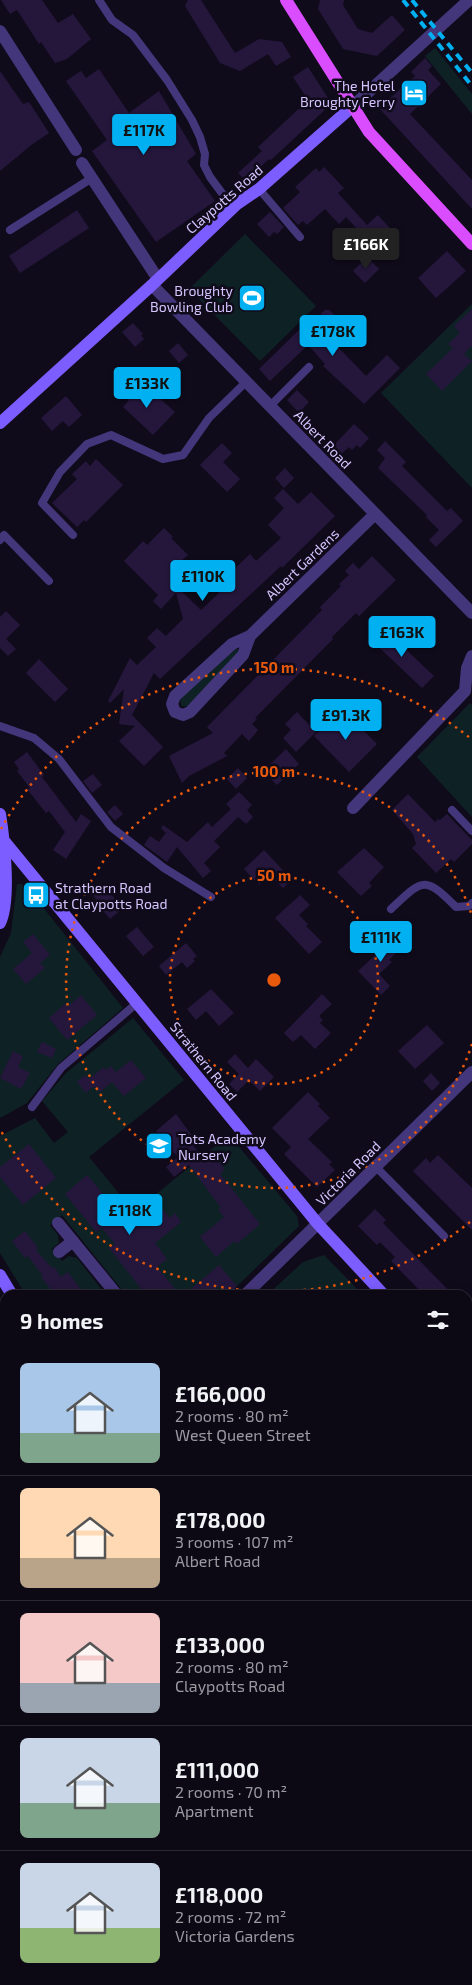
<!DOCTYPE html>
<html lang="en">
<head>
<meta charset="utf-8">
<style>
  :root { --surface:#0c0814; --page:#1a1622; --text:#f1f3f6; --muted:#9a9aa0; --line:#2c2934; --accent:#00b0f0 }
  body { margin:0; font-family:"Exo 2",sans-serif; background:var(--page); color:var(--text); height:100vh; display:flex; flex-direction:column; font-size:19px; white-space:nowrap }
  * { box-sizing:border-box; margin:0 }
  p { font-size:16px; color:var(--muted) }
  .icon { flex:none; width:28px; height:28px; fill:none; stroke:currentColor; stroke-width:2; stroke-linecap:round; stroke-linejoin:round }
  .map { position:relative; flex:1; overflow:hidden }
  .sheet { position:absolute; left:0px; top:1290px; width:472px; height:695px; display:flex; flex-direction:column; background:var(--surface); border-radius:15px 15px 0 0; box-shadow:0 2px 12px #0003,0 0 0 1px var(--line) }
  .sheet>* { flex:none }
  .price { position:absolute; translate:-50% -42px; padding:0 11px; border-radius:5px; background:var(--accent); color:#111; font-size:16px; line-height:32px; filter:drop-shadow(0 1px 2px #0008) }
  .price::after { content:''; position:absolute; left:50%; top:30px; width:15px; height:11px; margin-left:-8px; background:inherit; clip-path:polygon(0 0,100% 0,50% 100%) }
  .price.selected { background:#222; color:#fff }
  ul { padding:0; list-style:none }
  li { display:flex; align-items:center; gap:15px; height:125px; padding:0 20px }
  li+li { border-top:1px solid var(--line) }
  li span { display:grid; place-items:center; flex:none; width:140px; height:100px; border-radius:8px; color:#555 }
  li>.icon { margin-inline-start:auto }
  span .icon { width:60px; height:60px; fill:#fffc; stroke-width:1 }
  li b { font-size:21px }
  h2 { display:flex; justify-content:space-between; align-items:center; height:60px; padding:0 20px; font-size:21px }
  .map>svg:first-child { display:block }
</style>
</head>
<body>
<div class="map">
<svg width="472" height="1985" viewBox="0 0 472 1985">
  <rect width="100%" height="100%" fill="#100b1b"/>
  <path fill="#0e2225" d="M435 48 472 94V114L425 56Z
    M245 234 316 306 260 361 189 289Z
    M472 304V488L381 393Z
    M236 648 239 651 189 706H181L180 698Z
    M470 703 472 705V817L417 757Z
    M17 884H22L34 896 123 1008 58 1064 27 1103 0 1118V957L11 933Z
    M133 1018 184 1080 89 1157 134 1212 229 1135 297 1216 299 1226 228 1295H126L62 1215 50 1225 58 1235 59 1243 52 1249 62 1261 69 1256 77 1258 106 1295H26L0 1253V1136L35 1118 54 1143 68 1132 42 1101 66 1073Z
    M324 1255 363 1295H267L303 1262Z
    M468 1402 472 1407V1455L468 1460Z
    M472 1492V1812L468 1816V1496Z
    M472 1848V1891L468 1886V1852Z
    M468 1912 472 1917V1985H321L322 1980H468Z
    M5 1917V1980H79L76 1985H0V1923Z
    M104 1980H305L304 1985H100Z"/>
  <path fill="#25173c" d="M1 0H42L58 23 73 14 91 39 67 59 55 63 41 42 39 44 17 10 10 14Z
    M188 0H201L235 53 259 39 282 42 291 57 276 66 268 54 240 71 220 63 185 6Z
    M320 0H344L343 5 358 29 372 33 392 15 405 30 377 56 343 49 318 9Z
    M425 58 432 66 428 70 441 84 410 114 472 180V209L379 108 415 76 411 72Z
    M308 67 330 101 329 106 271 160 269 159 246 181 238 173 262 151 258 147 308 100 293 77Z
    M99 69 129 113 159 91 196 154 187 161 215 201 156 242 92 151 107 140 66 81 81 71 86 78Z
    M0 71 23 104 29 102 49 133 30 146 0 171Z
    M324 167 344 188 338 193 367 225 378 215 396 235 390 241 393 244 381 255 346 217 339 224 325 209 307 225 303 221 298 225 283 208 300 192 295 187 316 168 319 172Z
    M77 210 89 228 20 273 9 256Z
    M270 212 284 227 277 234 274 232 269 237 257 224Z
    M447 251 466 271 436 298 418 278Z
    M367 257 379 269 365 283 353 271Z
    M472 309V346L464 354 472 361 442 391 426 374 453 348 448 344 460 333 454 326Z
    M325 310H329L340 320 346 314 359 327 338 347 366 376 387 355 400 368 364 404 323 366 325 364 308 345 270 381 259 369 304 325 322 343 321 313Z
    M133 323 143 334 141 335 144 339 135 347 122 332Z
    M178 343 188 355 179 363 169 351Z
    M134 383 152 400 156 395 175 412 153 435 123 407 129 400 123 395Z
    M297 390 309 402 299 413 287 400Z
    M66 396 82 415 69 427 63 421 52 431 41 418Z
    M354 424 369 438 360 448 357 445 352 450 349 447 341 454 333 446Z
    M385 441 406 462 402 466 447 511 451 508 463 521 436 547 429 540 439 530 426 517 427 515 378 468 385 458 377 450Z
    M222 443 232 453 223 462 240 479 227 492 200 465Z
    M96 459 123 485 86 522 84 520 77 527 52 503 77 479 72 474 86 461 90 466Z
    M285 468 294 478 284 488 275 478Z
    M283 489 298 504 311 492 335 516 282 568 281 566 160 679 154 673 132 715 163 747 144 766 119 741 135 726 119 724 124 689 110 703 108 701 130 658 137 665 156 647 147 638 157 628 166 636 183 619 176 593 161 609 153 601 158 595 124 561 143 541 147 545 164 528 173 537 171 538 188 555 181 561 195 574 180 590 201 610 219 593 202 575 212 566 224 579 250 554 256 561 281 538 268 525 284 508 274 498Z
    M372 556 396 580 359 616 356 613 332 637 333 639 255 718 257 719 252 724 258 730 249 741 242 734 224 753 227 756 189 776 182 783 169 756 213 733 207 727 322 610 320 607 341 586 339 584 349 575 345 571 353 563 359 569Z
    M6 611 20 625 6 639 16 649 8 656 0 648V617Z
    M382 627 434 676 422 688 370 639Z
    M39 659 68 689 55 702 26 673Z
    M297 712 316 732 296 752 283 738 291 730 285 724Z
    M339 712 349 722 352 719 377 744 349 772 314 736Z
    M286 749 299 764 277 785 263 771Z
    M27 752 44 775 42 777 76 822 81 814 91 821 66 859 53 850 65 832 49 811 46 813 27 789 30 788 17 771 19 769 14 762Z
    M238 768 247 778 236 789 227 779Z
    M93 774 102 785 92 793 83 781Z
    M239 792 252 805 247 810 253 817 246 824 238 817 214 841 220 847 204 863 211 871 203 878 177 847 167 862 144 845 150 836 159 842 166 833 161 828 163 825 187 842 208 822 212 827 231 809 226 804Z
    M408 794 435 822 438 819 440 820 447 814 472 840V844L454 862 451 859 436 873 412 848 416 844 413 834 392 810Z
    M115 805 123 814 115 821 107 812Z
    M364 848 384 867 369 883 372 886 361 896 337 872Z
    M264 850 292 880 283 888 270 875 259 885 244 869Z
    M104 886 123 908 110 919 95 901 96 899 93 895Z
    M300 895 310 905 299 915 308 924 306 926 322 942 309 954 275 918Z
    M137 927 154 947 143 956 126 936Z
    M390 931 405 945 389 960 392 962 379 974 390 986 381 995 358 971 387 944 382 939Z
    M33 934 50 955 40 963 45 968 26 984 13 969 32 953 23 942Z
    M186 943 197 956 193 959 195 961 187 968 182 962 166 975 159 966Z
    M211 989 234 1013 219 1026 206 1011 196 1020 187 1009Z
    M322 994 332 1004 319 1016 323 1020 320 1023 331 1033 315 1049 301 1035 293 1042 284 1033Z
    M81 995 97 1015 67 1040 49 1018 65 1004 67 1007Z
    M427 1025 444 1043 415 1069 398 1051Z
    M42 1042 56 1049 52 1058 37 1052Z
    M13 1051 23 1056 18 1067 30 1073 21 1089 0 1078Z
    M235 1054 248 1068 256 1059 274 1077 260 1091 249 1080 237 1092 229 1084 239 1074 227 1062Z
    M131 1060 146 1078 124 1096 112 1082 100 1092 94 1086 86 1093 77 1082 85 1075 89 1079 104 1067 106 1070 111 1066 116 1072Z
    M431 1073 440 1083 432 1091 423 1081Z
    M308 1092 320 1104 318 1106 330 1118 308 1139 332 1162 329 1164 335 1170 317 1187 284 1154 291 1147 272 1128Z
    M176 1114 193 1137 189 1141 205 1159 212 1153 225 1169 220 1174 260 1224 237 1244 234 1241 216 1257 200 1237 224 1217 218 1210 221 1208 189 1165 174 1177 166 1167 178 1157 156 1131Z
    M29 1144 56 1178 23 1205 0 1177V1167Z
    M438 1155 472 1188V1230L413 1171 426 1158 430 1163Z
    M87 1175 104 1195 99 1200 113 1218 127 1206 137 1218 157 1202 170 1218 175 1213 181 1222 155 1243 167 1259 157 1267 180 1295H146L109 1248 115 1244 102 1228 96 1232 65 1194Z
    M375 1209 386 1220 383 1223 453 1295H424L391 1261 395 1257 380 1242 377 1245 358 1226Z
    M25 1231 38 1248 36 1250 52 1268 54 1267 61 1277 68 1272 85 1295H55L41 1277 43 1276 28 1256 25 1258 12 1241Z
    M219 1265 237 1286 228 1295 219 1286 208 1295H184Z"/>
  <g fill="none" stroke-linecap="round" stroke-linejoin="round">
    <path stroke="#44367b" stroke-width="8" d="M99 0 112 20 133 35 167 80 192 120 200 137 205 154 204 165 210 177 233 208
      M259 189 300 237
      M10 230 92 178
      M270 406 309 367
      M73 535 42 503 60 472 87 444 111 435 163 459 183 455 209 418 246 382
      M0 540 4 535 49 581
      M0 726 34 738 59 759 111 827 164 868 211 897
      M452 810 472 831
      M391 909C423 879 424 875 456 907L469 906 472 903
      M32 1107 61 1068 137 1003
      M376 1167 444 1236"/>
    <path stroke="#44367b" stroke-width="12" d="M0 31 76 150
      M353 106 469 0
      M82 163 158 279
      M152 285 472 613
      M250 636 232 644 175 696 172 704 175 712 183 715 190 712 243 655 250 636 375 514
      M353 808 465 691 467 668 472 656
      M58 1223 117 1295
      M59 1252 73 1241
      M245 1295 472 1072
      M0 1419 5 1427
      M0 1466 5 1465
      M468 1478 472 1473
      M0 1590 5 1588
      M0 1632 5 1622
      M468 1833 472 1829
      M468 1898 472 1903
      M0 1914 5 1909
      M312 1985 313 1980"/>
    <path stroke="#7c5dff" stroke-width="12" d="M0 423 152 285 237 204 259 189 353 106
      M0 814C4 839 11 900 0 923
      M5 842 318 1224 384 1295
      M0 1275 12 1295
      M468 1380 472 1385
      M88 1985 91 1980"/>
    <path stroke="#da4dff" stroke-width="12" d="M286 0 369 132 472 244"/>
    <path stroke="#00b0f0" stroke-width="4" stroke-dasharray="8 6" stroke-linecap="butt" d="M403 0 472 86
      M412 0 472 73"/>
  </g>
  <g fill="none" stroke="#e8590c" stroke-width="2.5" stroke-dasharray="2.5 5">
    <circle cx="274" cy="980" r="104"/>
    <path d="M472 1044A208 208 0 1 1 472 916"/>
    <path d="M470 1222A312 312 0 0 1 1 1131M1 829A312 312 0 0 1 470 738"/>
  </g>
  <defs>
    <g id="hotel-square" transform="scale(1.4375)"><rect x="-9" y="-9" width="18" height="18" rx="4" fill="#00b0f0" stroke="#100b1b"/><path d="M-6-4.5h1.5V1H6V5H4.5V3h-9V5H-6ZM-4 0a1.8 1.8 0 1 1 3.6 0ZM.5 0V-2.5h3Q6-2.5 6 0Z" fill="#fff"/></g>
    <g id="stadium-square" transform="scale(1.4375)"><rect x="-9" y="-9" width="18" height="18" rx="4" fill="#00b0f0" stroke="#100b1b"/><path d="M0-5a6.5 5 0 1 0 0 10a6.5 5 0 1 0 0-10ZM-3.5-1.8h7v3.6h-7Z" fill="#fff"/></g>
    <g id="bus-square" transform="scale(1.4375)"><rect x="-9" y="-9" width="18" height="18" rx="4" fill="#00b0f0" stroke="#100b1b"/><path d="M-5-6H5V4H4V6H2V4H-2V6H-4V4H-5ZM-3.5-4V0h7V-4ZM-3.5 1.2v1.5H-2V1.2ZM2 1.2v1.5H3.5V1.2Z" fill="#fff"/></g>
    <g id="school-square" transform="scale(1.4375)"><rect x="-9" y="-9" width="18" height="18" rx="4" fill="#00b0f0" stroke="#100b1b"/><path d="M0-5L7-2L0 1L-7-2ZM-4 1L0 2.5L4 1V4Q0 6-4 4Z" fill="#fff"/></g>
  </defs>
  <g fill-rule="evenodd">
    <use href="#hotel-square" x="414" y="93"/>
    <use href="#stadium-square" x="252" y="298"/>
    <use href="#bus-square" x="36" y="895"/>
    <use href="#school-square" x="159" y="1146"/>
  </g>
  <g text-anchor="middle" dominant-baseline="central" stroke-width="5" stroke-linejoin="round" paint-order="stroke">
    <g font-size="14" fill="#d6c5ff" stroke="#100b1b" text-anchor="end">
      <text x="395" y="85">The Hotel<tspan x="395" dy="16">Broughty Ferry</tspan></text>
      <text x="233" y="290">Broughty<tspan x="233" dy="16">Bowling Club</tspan></text>
      <text x="55" y="887" text-anchor="start">Strathern Road<tspan x="55" dy="16">at Claypotts Road</tspan></text>
      <text x="178" y="1138" text-anchor="start">Tots Academy<tspan x="178" dy="16">Nursery</tspan></text>
    </g>
    <g font-size="14" fill="#d6c5ff" stroke="#100b1b">
      <text transform="translate(224 199) rotate(-41)">Claypotts Road</text>
      <text transform="translate(323 439) rotate(46)">Albert Road</text>
      <text transform="translate(302 564) rotate(-44)">Albert Gardens</text>
      <text transform="translate(204 1061) rotate(51)">Strathern Road</text>
      <text transform="translate(348 1173) rotate(-45)">Victoria Road</text>
    </g>
  </g>
  <circle cx="274" cy="980" r="8" fill="#e8590c" stroke="#100b1b" stroke-width="2.5"/>
  <g font-size="15" text-anchor="middle" font-weight="bold" fill="#e8590c" stroke="#100b1b" stroke-width="5" stroke-linejoin="round" paint-order="stroke">
    <text x="274" y="673">150 m</text>
    <text x="274" y="777">100 m</text>
    <text x="274" y="881">50 m</text>
  </g>
</svg>
<b class="price" style="left:144px;top:156px">£117K</b>
<b class="price selected" style="left:366px;top:270px">£166K</b>
<b class="price" style="left:333px;top:357px">£178K</b>
<b class="price" style="left:147px;top:409px">£133K</b>
<b class="price" style="left:203px;top:602px">£110K</b>
<b class="price" style="left:402px;top:658px">£163K</b>
<b class="price" style="left:346px;top:741px">£91.3K</b>
<b class="price" style="left:381px;top:963px">£111K</b>
<b class="price" style="left:130px;top:1236px">£118K</b>
<section class="sheet">
<h2>9 homes<svg class="icon" aria-label="filters" viewBox="0 0 24 24"><path d="M4 7h16M4 17h16"/><circle cx="9" cy="7" r="2"/><circle cx="15" cy="17" r="2"/></svg></h2>
<ul>
<li><span style="background:linear-gradient(#a9c7e8 70%,#7fa58c 0)"><svg class="icon" aria-label="home" viewBox="0 0 24 24"><path d="M3 11l9-7 9 7M6 9v11h12V9"/></svg></span><div><b>£166,000</b><p>2 rooms · 80 m²</p><p>West Queen Street</p></div></li>
<li><span style="background:linear-gradient(#ffd9b3 70%,#b9a48a 0)"><svg class="icon" aria-label="home" viewBox="0 0 24 24"><path d="M3 11l9-7 9 7M6 9v11h12V9"/></svg></span><div><b>£178,000</b><p>3 rooms · 107 m²</p><p>Albert Road</p></div></li>
<li><span style="background:linear-gradient(#f6c9c9 70%,#9aa5b1 0)"><svg class="icon" aria-label="home" viewBox="0 0 24 24"><path d="M3 11l9-7 9 7M6 9v11h12V9"/></svg></span><div><b>£133,000</b><p>2 rooms · 80 m²</p><p>Claypotts Road</p></div></li>
<li><span style="background:linear-gradient(#c9d6e8 65%,#7fa58c 0)"><svg class="icon" aria-label="home" viewBox="0 0 24 24"><path d="M3 11l9-7 9 7M6 9v11h12V9"/></svg></span><div><b>£111,000</b><p>2 rooms · 70 m²</p><p>Apartment</p></div></li>
<li><span style="background:linear-gradient(#c9d6e8 65%,#8fb573 0)"><svg class="icon" aria-label="home" viewBox="0 0 24 24"><path d="M3 11l9-7 9 7M6 9v11h12V9"/></svg></span><div><b>£118,000</b><p>2 rooms · 72 m²</p><p>Victoria Gardens</p></div></li>
</ul>
</section>
</div>
</body>
</html>
